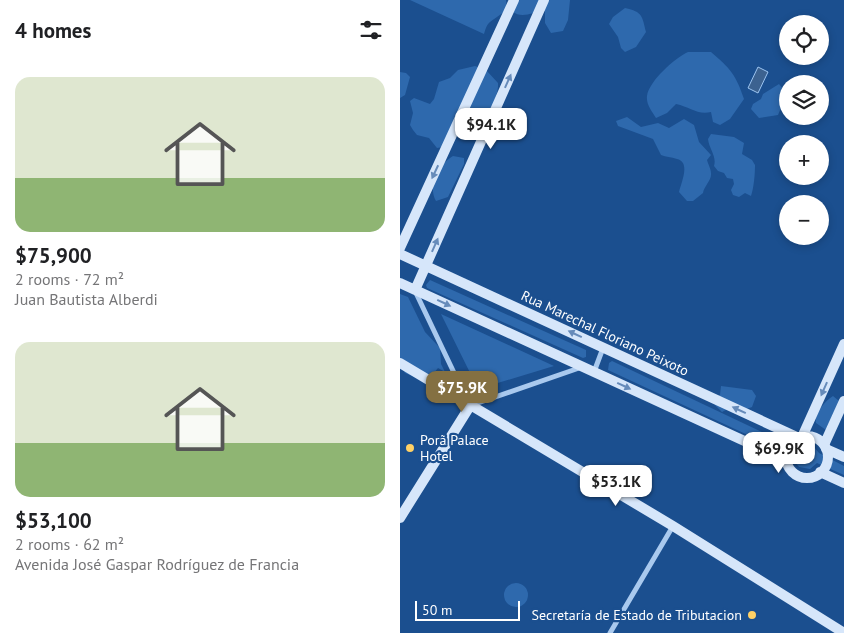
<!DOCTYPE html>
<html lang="en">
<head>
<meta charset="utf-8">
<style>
  :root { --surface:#fff; --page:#f2f2f2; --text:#202124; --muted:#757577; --accent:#847042 }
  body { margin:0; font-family:"PT Sans",sans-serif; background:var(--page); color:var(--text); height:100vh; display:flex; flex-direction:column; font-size:19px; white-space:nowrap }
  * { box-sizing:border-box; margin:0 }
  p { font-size:16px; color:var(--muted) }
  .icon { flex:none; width:28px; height:28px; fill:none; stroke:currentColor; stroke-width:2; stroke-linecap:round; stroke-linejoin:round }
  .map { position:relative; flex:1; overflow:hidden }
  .panel { display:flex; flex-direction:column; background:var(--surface); width:400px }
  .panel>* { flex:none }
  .buttons { position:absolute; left:379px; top:15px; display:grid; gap:10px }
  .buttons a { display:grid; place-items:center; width:50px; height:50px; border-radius:50%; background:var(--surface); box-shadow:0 2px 8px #0003; font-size:25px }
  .scale { position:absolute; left:15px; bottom:12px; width:105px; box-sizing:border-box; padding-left:5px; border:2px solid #fff; border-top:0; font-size:14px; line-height:18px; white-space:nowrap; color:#fff; -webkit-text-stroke:4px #1b4f8f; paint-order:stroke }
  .price { position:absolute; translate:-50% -42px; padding:0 11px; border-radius:10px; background:#fff; color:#222; font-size:16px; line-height:32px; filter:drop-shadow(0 1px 2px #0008) }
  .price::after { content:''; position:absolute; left:50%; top:30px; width:15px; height:11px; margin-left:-8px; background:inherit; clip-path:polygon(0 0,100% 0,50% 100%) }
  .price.on { background:var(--accent); color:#fff }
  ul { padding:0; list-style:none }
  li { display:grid; align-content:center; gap:10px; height:265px; padding:0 15px }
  li span { display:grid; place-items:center; height:155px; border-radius:15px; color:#555 }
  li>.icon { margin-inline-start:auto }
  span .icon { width:90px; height:90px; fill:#fffc; stroke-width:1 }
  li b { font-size:21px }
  h2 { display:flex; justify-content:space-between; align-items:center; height:60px; padding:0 15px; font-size:21px }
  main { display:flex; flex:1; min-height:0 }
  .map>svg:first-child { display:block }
</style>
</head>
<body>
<main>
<section class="panel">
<h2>4 homes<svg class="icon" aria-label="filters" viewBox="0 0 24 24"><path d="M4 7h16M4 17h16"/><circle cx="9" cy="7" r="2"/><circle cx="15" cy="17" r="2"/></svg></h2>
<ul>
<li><span style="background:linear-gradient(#dfe7d0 65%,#8fb573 0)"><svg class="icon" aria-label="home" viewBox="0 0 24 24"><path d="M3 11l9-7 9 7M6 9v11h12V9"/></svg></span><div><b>$75,900</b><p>2 rooms · 72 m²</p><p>Juan Bautista Alberdi</p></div></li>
<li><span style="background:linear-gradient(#dfe7d0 65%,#8fb573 0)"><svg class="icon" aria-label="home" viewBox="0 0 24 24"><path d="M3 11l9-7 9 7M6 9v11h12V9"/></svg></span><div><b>$53,100</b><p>2 rooms · 62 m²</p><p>Avenida José Gaspar Rodríguez de Francia</p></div></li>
</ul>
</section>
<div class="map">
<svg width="444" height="633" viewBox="0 0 444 633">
  <rect width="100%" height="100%" fill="#1b4f8f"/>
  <path fill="#2e69ad" d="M10 0H106C108 14 99 14 90 22 87 24 85 30 84 34Z
    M112 0H170L168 20 163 31 151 33 145 23V11C132 11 123 20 112 11Z
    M225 8C243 12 242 16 246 32L236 47 225 52 221 48 218 37 209 24 213 17Z
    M288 52H311C330 68 336 75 344 99L330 119 320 125 313 122 311 112C297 115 290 107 276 104L267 113 256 118C252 111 246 105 247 96 249 81 275 58 288 52Z
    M75 66 86 70 98 83C99 94 90 114 80 120L70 113 63 115 48 146 37 148 29 138 17 135 13 130 10 125 13 113 10 101 14 98 30 104 34 99 39 82 50 78 58 70Z
    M0 72 6 73 10 77 5 95 0 98Z
    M379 84 387 94 378 115 359 118 351 109 353 104 361 99 363 94Z
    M227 117 241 127 258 123 269 128 284 119 294 125 299 142 311 155 307 160C308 164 311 169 311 173 312 180 304 186 303 193L293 201H287L279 192C281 183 291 162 277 159 271 157 266 157 261 155L253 139 218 126 216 121Z
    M311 134 334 137 344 143 342 154 352 160 355 165C355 174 354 187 351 196L345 193 339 197 333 195 331 190 334 184 333 179 327 178 324 173 318 171 314 166C317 156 309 149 308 139Z
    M53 156 64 158V164L48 197 36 201C27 186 39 164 53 156Z
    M30 280 186 350V357L183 358 27 288 26 285Z
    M0 294 8 297 25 332 40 348 41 364 45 372 38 368 33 374 19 379 5 373 0 364Z
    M41 314 154 366 78 389Z
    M212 361 381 441V447L378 449 208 370 209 363Z
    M321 386 352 390 356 396 352 407 341 411 331 407 322 412 315 405V399L320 395Z
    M433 396 439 401 426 430 416 423C414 414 425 401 433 396Z
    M406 444 414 447 419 453 444 466V475L417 463 410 469 399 467C391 458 394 447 406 444Z
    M104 595a12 12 0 1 1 24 0a12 12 0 1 1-24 0Z"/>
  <path fill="#3c6290" stroke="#9cc4f0" d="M358 67 368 72 358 93 348 88Z"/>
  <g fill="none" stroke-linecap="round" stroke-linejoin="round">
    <path stroke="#a9c9ee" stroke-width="5" d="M16 293 67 400
      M194 372 203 348
      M72 405 182 367
      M210 633 273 526"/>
    <path stroke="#d6e6fa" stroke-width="10" d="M0 248 114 0
      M0 254 399 438
      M0 283 386 460
      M15 290 144 0
      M0 363 273 526 444 633
      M386 457a21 21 0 1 1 42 0a21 21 0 1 1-42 0Z
      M402 437 444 344
      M424 445 444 401
      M426 449 444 457
      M420 472 444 483
      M0 518 70 406"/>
  </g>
  <defs><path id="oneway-solid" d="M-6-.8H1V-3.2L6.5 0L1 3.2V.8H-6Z" transform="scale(1.25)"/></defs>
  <g fill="#668bba">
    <use href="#oneway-solid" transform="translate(108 81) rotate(-66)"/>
    <use href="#oneway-solid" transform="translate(35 172) rotate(115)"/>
    <use href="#oneway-solid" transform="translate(35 245) rotate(-66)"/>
    <use href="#oneway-solid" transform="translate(44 303) rotate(25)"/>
    <use href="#oneway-solid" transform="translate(175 334) rotate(-155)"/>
    <use href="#oneway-solid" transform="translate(224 386) rotate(25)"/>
    <use href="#oneway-solid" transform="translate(424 389) rotate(114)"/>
    <use href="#oneway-solid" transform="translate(339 410) rotate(-155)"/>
  </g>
  <g fill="#ffd166" stroke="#1b4f8f" stroke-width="2">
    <circle cx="10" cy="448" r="5"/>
    <circle cx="352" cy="615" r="5"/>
  </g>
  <g text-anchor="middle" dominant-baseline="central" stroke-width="4.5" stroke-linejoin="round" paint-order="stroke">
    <g font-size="14" fill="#fff" stroke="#1b4f8f">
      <text transform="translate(205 333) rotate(25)">Rua Marechal Floriano Peixoto</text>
    </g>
    <g font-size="14" fill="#fff" stroke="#1b4f8f" text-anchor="start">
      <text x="20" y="440">Porã Palace<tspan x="20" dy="16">Hotel</tspan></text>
      <text x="342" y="615" text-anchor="end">Secretaría de Estado de Tributacion</text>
    </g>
  </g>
</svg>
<div class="buttons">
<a><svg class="icon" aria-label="locate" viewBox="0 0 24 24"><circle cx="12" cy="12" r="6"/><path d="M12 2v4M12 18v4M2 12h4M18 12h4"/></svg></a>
<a><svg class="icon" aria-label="layers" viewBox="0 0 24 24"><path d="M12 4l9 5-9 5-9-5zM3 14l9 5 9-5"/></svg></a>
<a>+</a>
<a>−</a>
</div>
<div class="scale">50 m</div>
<b class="price" style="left:91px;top:150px">$94.1K</b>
<b class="price on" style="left:62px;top:413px">$75.9K</b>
<b class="price" style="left:379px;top:474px">$69.9K</b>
<b class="price" style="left:216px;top:507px">$53.1K</b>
</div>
</main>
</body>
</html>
